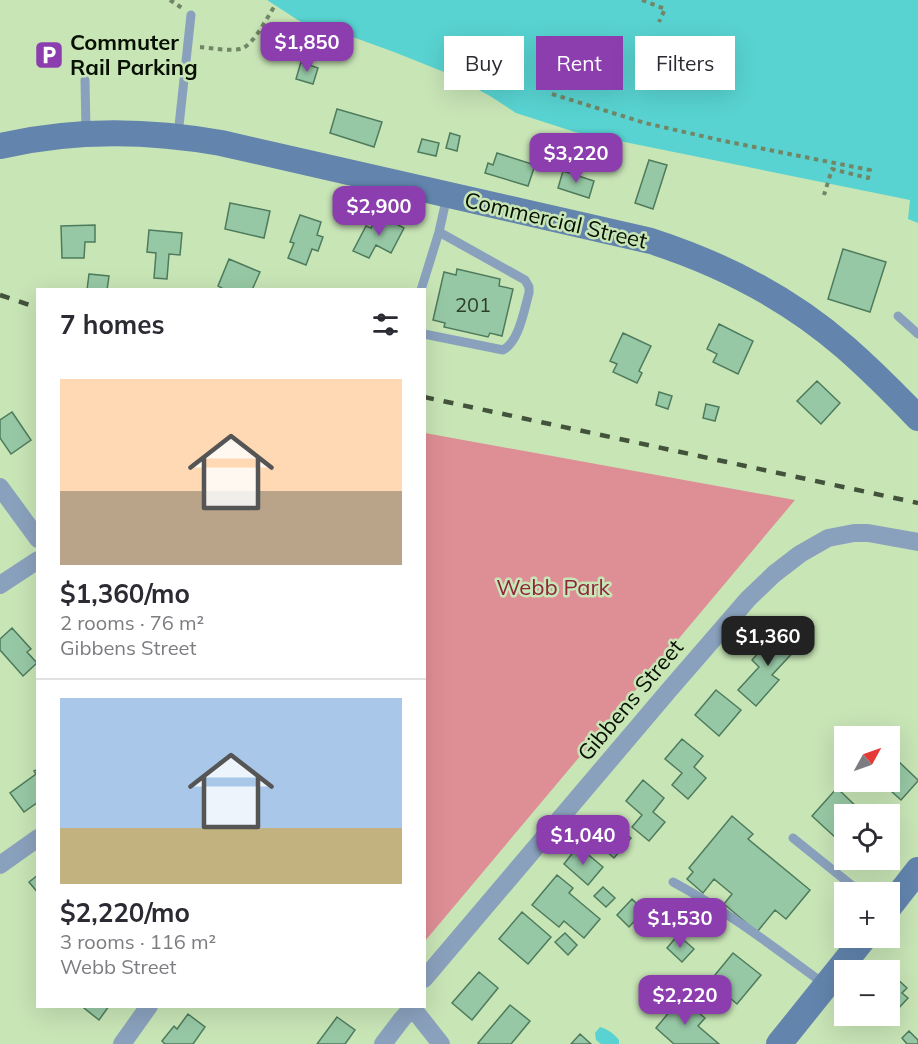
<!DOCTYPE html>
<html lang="en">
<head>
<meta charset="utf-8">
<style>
  :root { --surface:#fff; --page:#f7f7f7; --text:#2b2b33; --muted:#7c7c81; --line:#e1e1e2; --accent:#8c3eaf }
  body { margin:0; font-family:Mulish,sans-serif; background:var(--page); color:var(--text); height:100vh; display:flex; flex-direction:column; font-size:22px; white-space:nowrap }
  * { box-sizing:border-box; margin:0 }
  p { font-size:20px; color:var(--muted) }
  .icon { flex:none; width:33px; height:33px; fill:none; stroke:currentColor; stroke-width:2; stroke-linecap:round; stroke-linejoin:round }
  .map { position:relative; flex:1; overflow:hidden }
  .panel { position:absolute; left:36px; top:288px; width:390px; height:720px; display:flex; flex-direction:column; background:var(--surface); border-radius:0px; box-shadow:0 6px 24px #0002 }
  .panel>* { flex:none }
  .top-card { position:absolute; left:444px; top:36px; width:384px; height:54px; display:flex; gap:12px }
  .needle { width:39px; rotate:50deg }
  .tools { position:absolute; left:834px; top:726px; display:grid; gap:12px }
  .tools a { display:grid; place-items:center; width:66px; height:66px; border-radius:0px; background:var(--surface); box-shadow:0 6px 24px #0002; font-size:30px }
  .price { position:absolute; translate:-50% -51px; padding:0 14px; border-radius:12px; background:var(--accent); color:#fff; font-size:20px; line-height:39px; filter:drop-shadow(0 2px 3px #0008) }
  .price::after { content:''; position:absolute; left:50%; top:36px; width:18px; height:14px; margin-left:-9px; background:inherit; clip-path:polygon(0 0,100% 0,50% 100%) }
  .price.active { background:#222; color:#fff }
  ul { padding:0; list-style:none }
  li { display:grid; align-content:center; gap:12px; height:318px; padding:0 24px }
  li+li { border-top:2px solid var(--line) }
  li span { display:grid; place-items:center; height:186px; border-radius:0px; color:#555 }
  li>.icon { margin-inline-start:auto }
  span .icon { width:108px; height:108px; fill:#fffc; stroke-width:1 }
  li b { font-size:26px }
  h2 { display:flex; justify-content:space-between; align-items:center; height:72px; padding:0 24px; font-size:26px }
  .chip { padding:0 21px; border-radius:0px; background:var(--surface); box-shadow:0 6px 24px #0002; font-size:21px; line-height:54px }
  .chip.active { background:var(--accent); color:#fff }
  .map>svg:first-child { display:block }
</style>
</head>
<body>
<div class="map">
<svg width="918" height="1044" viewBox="0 0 918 1044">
  <rect width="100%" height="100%" fill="#c8e5b6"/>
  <path fill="#de8e95" d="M425 433 795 500 425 941 424 433Z"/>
  <path fill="#58d3d1" d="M267 0H918V223L908 219 910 200 575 132 516 113 490 96 449 74 394 52 328 28 304 24Z
    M600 1027C608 1029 614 1034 619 1040V1044H601L596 1040 595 1033Z"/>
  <path fill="#97c8a5" stroke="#4e7b5c" stroke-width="1.5" d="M301 62 318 68 313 84 296 79Z
    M337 109 382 122 374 147 330 133Z
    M450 133 460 136 457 151 446 148Z
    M422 139 439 143 436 156 418 152Z
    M497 153 535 165 528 186 485 173 488 163 493 165Z
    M649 160 667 165 653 209 635 203Z
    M563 171 594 181 589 198 558 188Z
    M230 203 270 211 264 238 225 229Z
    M378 214 404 228 391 253 376 245 369 258 353 251 366 226 371 228Z
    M300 215 321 222 317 235 323 237 318 251 312 249 306 265 288 258 294 243 290 242Z
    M95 225V242H85L84 258H62L61 226Z
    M149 230 182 233 180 255 169 254 167 279 154 278 156 253 147 252Z
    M843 249 886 262 870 312 828 299Z
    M229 259 260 272 252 290H225L218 286Z
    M457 269 500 279 499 286 513 289 502 336 490 333 488 337 444 327 445 323 433 320 444 272 456 275Z
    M89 274 109 276 107 290H87Z
    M719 324 753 341 738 374 713 362 717 354 707 349Z
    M623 333 651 346 639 371 642 373 637 383 613 372 617 364 610 361Z
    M817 381 840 403 821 424 797 401Z
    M659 392 672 396 668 409 656 405Z
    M706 404 719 407 715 421 703 418Z
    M12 412 31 440 11 454 0 438V420Z
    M12 628 31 649 27 652 37 663 23 676 0 650V639Z
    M780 629 799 646 772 675 779 680 756 706 738 690 759 667 752 660Z
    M716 690 741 710 719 736 695 715Z
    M871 727 882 736H863Z
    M682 739 703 756 694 767 706 778 688 799 672 785 682 773 665 759Z
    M897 760 918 780V781L901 800 881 782H890V768Z
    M38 769V802L24 812 10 793 36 774 34 771Z
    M643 780 664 798 653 812 665 822 649 841 632 827 642 815 626 801Z
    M837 788 861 811 858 814H844V830L836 838 812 816Z
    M732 816 753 834 748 839 810 890 786 919 775 910 757 932 724 904 732 894 714 879 703 893 687 879 693 872 689 868Z
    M607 817 631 838 614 858 590 837Z
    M578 846 603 867 588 885 564 864Z
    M38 875V893L29 882Z
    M557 875 573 888 569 893 600 919 584 938 564 921 559 927 532 905Z
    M603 887 615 898 606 907 594 896Z
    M632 899 644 911 629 927 617 915Z
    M522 912 551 937 528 964 499 939Z
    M565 933 577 945 568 955 555 942Z
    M678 935 694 949 682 962 667 948Z
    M733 953 761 975 737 1004 710 981Z
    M479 972 498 988 472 1020 452 1003Z
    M894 976 907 988 902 993 908 998 883 1025 872 1016H890V981Z
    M681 998 705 1018 698 1026 719 1044H674L656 1028Z
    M510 1005 530 1021 511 1044H480L478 1043Z
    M85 1006H109L99 1020 84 1008Z
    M188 1014 205 1027 193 1044H165L162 1041 174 1026 177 1029Z
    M337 1017 355 1030 345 1044H317Z
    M909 1031 918 1040V1044H907L902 1038Z
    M580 1034 591 1044H571Z"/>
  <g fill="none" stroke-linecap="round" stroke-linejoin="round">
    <path stroke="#728666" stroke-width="4" stroke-dasharray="4.5 4.5" stroke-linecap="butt" d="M170 0 182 8
      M642 0 665 9 659 22
      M200 47C212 48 232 52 243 48 254 43 267 18 274 7
      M552 94 645 123 724 141 870 170 868 178 832 169 824 195"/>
    <path stroke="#8aa1bd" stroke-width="9" d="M85 80 86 131
      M178 135 191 15
      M421 290 439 232 447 196
      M898 316 918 334
      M424 334 503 350C519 342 524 310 529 293V287L525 280 439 232
      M793 838 860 892
      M673 882C727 911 775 948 824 984"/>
    <path stroke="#8aa1bd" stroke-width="18" d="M0 487 38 539
      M0 585 38 560
      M0 865 38 838
      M424 979 670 689 748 599 774 574 800 554 828 538 854 533H868L918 542
      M411 1006 441 1044
      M122 1044 149 1006
      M383 1044 402 1019 412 1008"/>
    <path stroke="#6284ad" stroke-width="26" d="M0 146C73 129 148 130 221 143L651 241C722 264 790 299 846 348 871 370 895 394 918 418
      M890 906 918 870
      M779 1044 864 938"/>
    <path stroke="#43523a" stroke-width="4.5" stroke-dasharray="10 10" stroke-linecap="butt" d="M0 295 38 308
      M424 397 918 503"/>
  </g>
  <defs>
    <g id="parking-square" transform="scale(1.5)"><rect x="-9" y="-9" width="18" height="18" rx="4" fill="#8c3eaf" stroke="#c8e5b6"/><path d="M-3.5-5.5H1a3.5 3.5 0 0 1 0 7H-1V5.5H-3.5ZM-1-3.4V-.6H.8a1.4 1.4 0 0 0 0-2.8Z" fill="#fff"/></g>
  </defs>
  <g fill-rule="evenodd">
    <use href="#parking-square" x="49" y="55"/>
  </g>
  <g text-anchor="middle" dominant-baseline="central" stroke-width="5" stroke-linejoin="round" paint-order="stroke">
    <g font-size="20" fill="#2b3e2b">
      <text x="473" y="304">201</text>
    </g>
    <g font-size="22" font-weight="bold" fill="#071002" stroke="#c8e5b6" text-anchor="start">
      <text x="70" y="42">Commuter<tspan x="70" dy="25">Rail Parking</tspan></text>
    </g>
    <g font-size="22" fill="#071002" stroke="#c8e5b6">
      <text transform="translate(556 220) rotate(13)">Commercial Street</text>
      <text transform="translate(630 700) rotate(-50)">Gibbens Street</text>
    </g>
    <g font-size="22" fill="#8e263b" stroke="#c8e5b6">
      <text x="553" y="587">Webb Park</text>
    </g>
  </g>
</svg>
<div class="tools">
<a><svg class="needle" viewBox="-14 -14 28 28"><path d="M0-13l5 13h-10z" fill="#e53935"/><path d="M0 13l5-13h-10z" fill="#7c7c81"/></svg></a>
<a><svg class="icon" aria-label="locate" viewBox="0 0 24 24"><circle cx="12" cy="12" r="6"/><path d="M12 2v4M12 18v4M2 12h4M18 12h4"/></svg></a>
<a>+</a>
<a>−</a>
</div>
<b class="price" style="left:307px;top:73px">$1,850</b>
<b class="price" style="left:576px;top:184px">$3,220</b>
<b class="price" style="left:379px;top:237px">$2,900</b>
<b class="price active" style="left:768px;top:667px">$1,360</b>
<b class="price" style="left:583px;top:866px">$1,040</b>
<b class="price" style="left:680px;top:949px">$1,530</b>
<b class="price" style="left:685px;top:1026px">$2,220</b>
<div class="top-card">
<a class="chip">Buy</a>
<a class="chip active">Rent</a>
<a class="chip">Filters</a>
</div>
<section class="panel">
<h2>7 homes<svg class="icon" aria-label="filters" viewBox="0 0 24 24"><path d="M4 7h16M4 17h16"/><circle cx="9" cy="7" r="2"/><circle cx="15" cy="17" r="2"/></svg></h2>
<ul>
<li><span style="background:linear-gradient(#ffd9b3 60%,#b9a48a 0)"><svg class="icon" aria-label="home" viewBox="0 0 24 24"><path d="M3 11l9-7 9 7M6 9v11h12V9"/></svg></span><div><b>$1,360/mo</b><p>2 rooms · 76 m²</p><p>Gibbens Street</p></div></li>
<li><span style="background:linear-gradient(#a9c7e8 70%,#c2b280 0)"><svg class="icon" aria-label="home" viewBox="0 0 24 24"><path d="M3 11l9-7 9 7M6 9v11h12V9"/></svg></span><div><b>$2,220/mo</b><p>3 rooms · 116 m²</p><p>Webb Street</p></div></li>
</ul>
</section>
</div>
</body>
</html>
